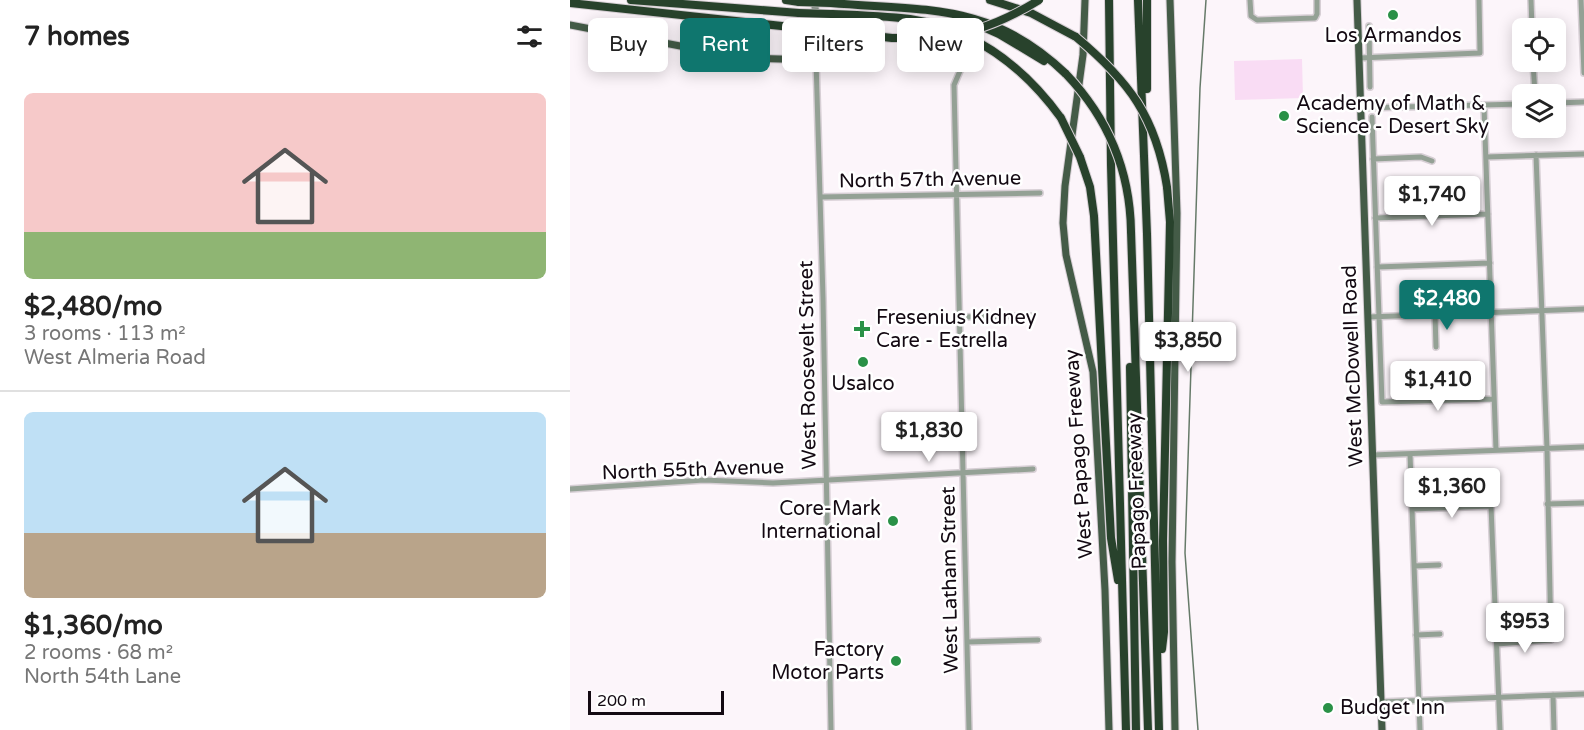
<!DOCTYPE html>
<html lang="en">
<head>
<meta charset="utf-8">
<style>
  :root { --surface:#fff; --page:#f2f2f2; --text:#222; --muted:#767676; --line:#e0e0e0; --accent:#0f766e }
  body { margin:0; font-family:"Varela Round",sans-serif; background:var(--page); color:var(--text); height:100vh; display:flex; flex-direction:column; font-size:22px; white-space:nowrap }
  * { box-sizing:border-box; margin:0 }
  p { font-size:20px; color:var(--muted) }
  .icon { flex:none; width:33px; height:33px; fill:none; stroke:currentColor; stroke-width:2; stroke-linecap:round; stroke-linejoin:round }
  .map { position:relative; flex:1; overflow:hidden }
  .details { display:flex; flex-direction:column; background:var(--surface); width:570px }
  .details>* { flex:none }
  .guide { position:absolute; left:18px; top:18px; width:570px; height:54px; display:flex; gap:12px }
  .buttons { position:absolute; left:942px; top:18px; display:grid; gap:12px }
  .buttons a { display:grid; place-items:center; width:54px; height:54px; border-radius:9px; background:var(--surface); box-shadow:0 3px 15px #0003; font-size:30px }
  .scale { position:absolute; left:18px; bottom:15px; width:136px; box-sizing:border-box; padding-left:6px; border:3px solid #130912; border-top:0; font-size:16px; line-height:21px; white-space:nowrap; color:#130912; -webkit-text-stroke:4px #fff; paint-order:stroke }
  .price { position:absolute; translate:-50% -51px; padding:0 14px; border-radius:6px; background:#fff; color:#222; font-size:20px; line-height:39px; filter:drop-shadow(0 2px 3px #0008) }
  .price::after { content:''; position:absolute; left:50%; top:36px; width:18px; height:14px; margin-left:-9px; background:inherit; clip-path:polygon(0 0,100% 0,50% 100%) }
  .price.on { background:var(--accent); color:#fff }
  ul { padding:0; list-style:none }
  li { display:grid; align-content:center; gap:12px; height:318px; padding:0 24px }
  li+li { border-top:2px solid var(--line) }
  li span { display:grid; place-items:center; height:186px; border-radius:9px; color:#555 }
  li>.icon { margin-inline-start:auto }
  span .icon { width:108px; height:108px; fill:#fffc; stroke-width:1 }
  li b { font-size:26px }
  h2 { display:flex; justify-content:space-between; align-items:center; height:72px; padding:0 24px; font-size:26px }
  .tag { padding:0 21px; border-radius:9px; background:var(--surface); box-shadow:0 3px 15px #0003; font-size:21px; line-height:54px }
  .tag.on { background:var(--accent); color:#fff }
  main { display:flex; flex:1; min-height:0 }
  .map>svg:first-child { display:block }
</style>
</head>
<body>
<main>
<section class="details">
<h2>7 homes<svg class="icon" aria-label="filters" viewBox="0 0 24 24"><path d="M4 7h16M4 17h16"/><circle cx="9" cy="7" r="2"/><circle cx="15" cy="17" r="2"/></svg></h2>
<ul>
<li><span style="background:linear-gradient(#f6c9c9 75%,#8fb573 0)"><svg class="icon" aria-label="home" viewBox="0 0 24 24"><path d="M3 11l9-7 9 7M6 9v11h12V9"/></svg></span><div><b>$2,480/mo</b><p>3 rooms · 113 m²</p><p>West Almeria Road</p></div></li>
<li><span style="background:linear-gradient(#bfe0f5 65%,#b9a48a 0)"><svg class="icon" aria-label="home" viewBox="0 0 24 24"><path d="M3 11l9-7 9 7M6 9v11h12V9"/></svg></span><div><b>$1,360/mo</b><p>2 rooms · 68 m²</p><p>North 54th Lane</p></div></li>
</ul>
</section>
<div class="map">
<svg width="1014" height="730" viewBox="0 0 1014 730">
  <rect width="100%" height="100%" fill="#fcf5fa"/>
  <path fill="#f9dcf4" d="M732 59 733 98 665 100 664 61Z"/>
  <g fill="none" stroke-linecap="round" stroke-linejoin="round">
    <path stroke="#667a69" stroke-width="1.5" d="M628 730 615 553 630 88 636 0"/>
    <g stroke="#d7cfd5" stroke-width="8">
      <path id="minor" d="M680 0 681 16 687 20 745 18 747 14V0
        M961 0 962 28
        M1011 0 1014 73
        M799 26 800 87
        M789 58 910 53 909 0
        M246 60 253 298 261 730
        M963 62 965 94
        M390 71 384 85 399 730
        M986 103 1014 102
        M914 106 926 450
        M790 108 952 104
        M802 117 812 402 924 399
        M916 157 1014 154
        M803 159 851 157 862 161
        M251 197 470 193
        M805 218 918 214
        M807 267 920 263
        M865 315 866 347
        M389 317 461 316
        M798 317 1014 309
        M840 454 850 730
        M802 455 1014 447
        M0 489 134 480 203 483 463 469
        M977 504 1014 503
        M842 509 921 506 930 730
        M844 566 869 565
        M846 635 870 634
        M397 642 468 640
        M927 644 981 640 977 449 966 155
        M983 695 984 730
        M811 702 1014 694"/>
    </g>
    <g stroke="#d7cfd5" stroke-width="9">
      <path id="major" d="M515 0 513 55 495 186 493 223 496 255 523 372 535 590 539 730
        M600 0 607 213 602 562 605 730
        M787 0 812 730
        M0 25 173 58 246 60 245 0"/>
    </g>
    <g stroke="#d7cfd5" stroke-width="10">
      <path id="highway" d="M61 0 229 13
        M216 0 229 2
        M420 0 461 13 506 37
        M539 0 541 165 556 730
        M568 0 577 234 589 730
        M577 0V89
        M0 3 230 28
        M261 3C356 11 421 2 496 74
        M261 14C287 15 314 16 340 19 404 29 454 67 491 118
        M409 25 429 34 474 61
        M261 31 322 38H362
        M510 157 520 187 524 216 541 538 548 580
        M561 231 578 730
        M560 367 566 730
        M592 649 594 632 593 541 600 222 597 187"/>
    </g>
    <use href="#minor" stroke="#94a195" stroke-width="5"/>
    <use href="#major" stroke="#445b47" stroke-width="7"/>
    <use href="#highway" stroke="#28422c" stroke-width="8"/>
    <g stroke="#d7cfd5" stroke-width="10" stroke-linecap="butt">
      <path id="highway-bridge" d="M229 2 261 3
        M229 13 261 14
        M230 28 261 31
        M506 37C559 81 586 117 597 187
        M362 38C400 35 437 20 469 0
        M496 74C538 118 560 170 561 231
        M491 118 510 157"/>
    </g>
    <use href="#highway-bridge" stroke="#28422c" stroke-width="8"/>
  </g>
  <g fill="#2a9147" stroke="#fff" stroke-width="2">
    <circle cx="823" cy="15" r="6"/>
    <circle cx="714" cy="116" r="6"/>
    <path d="M289 320h6v6h6v6h-6v6h-6v-6h-6v-6h6z"/>
    <circle cx="293" cy="362" r="6"/>
    <circle cx="323" cy="521" r="6"/>
    <circle cx="326" cy="661" r="6"/>
    <circle cx="758" cy="708" r="6"/>
  </g>
  <g text-anchor="middle" dominant-baseline="central" stroke-width="5" stroke-linejoin="round" paint-order="stroke">
    <g font-size="20" fill="#130912" stroke="#fff" text-anchor="start">
      <text x="823" y="36" text-anchor="middle">Los Armandos</text>
      <text x="726" y="104">Academy of Math &amp;<tspan x="726" dy="23">Science - Desert Sky</tspan></text>
      <text x="306" y="318">Fresenius Kidney<tspan x="306" dy="23">Care - Estrella</tspan></text>
      <text x="293" y="384" text-anchor="middle">Usalco</text>
      <text x="311" y="509" text-anchor="end">Core-Mark<tspan x="311" dy="23">International</tspan></text>
      <text x="314" y="650" text-anchor="end">Factory<tspan x="314" dy="23">Motor Parts</tspan></text>
      <text x="770" y="708">Budget Inn</text>
    </g>
    <g font-size="20" fill="#130912" stroke="#fff">
      <text transform="translate(360 180) rotate(-1)">North 57th Avenue</text>
      <text transform="translate(238 365) rotate(-91)">West Roosevelt Street</text>
      <text transform="translate(783 366) rotate(-92)">West McDowell Road</text>
      <text transform="translate(509 454) rotate(-94)">West Papago Freeway</text>
      <text transform="translate(123 470) rotate(-2)">North 55th Avenue</text>
      <text transform="translate(567 491) rotate(-92)">Papago Freeway</text>
      <text transform="translate(380 580) rotate(-91)">West Latham Street</text>
    </g>
  </g>
</svg>
<div class="buttons">
<a><svg class="icon" aria-label="locate" viewBox="0 0 24 24"><circle cx="12" cy="12" r="6"/><path d="M12 2v4M12 18v4M2 12h4M18 12h4"/></svg></a>
<a><svg class="icon" aria-label="layers" viewBox="0 0 24 24"><path d="M12 4l9 5-9 5-9-5zM3 14l9 5 9-5"/></svg></a>
</div>
<div class="scale">200 m</div>
<b class="price" style="left:862px;top:227px">$1,740</b>
<b class="price on" style="left:877px;top:331px">$2,480</b>
<b class="price" style="left:618px;top:373px">$3,850</b>
<b class="price" style="left:868px;top:412px">$1,410</b>
<b class="price" style="left:359px;top:463px">$1,830</b>
<b class="price" style="left:882px;top:519px">$1,360</b>
<b class="price" style="left:955px;top:654px">$953</b>
<div class="guide">
<a class="tag">Buy</a>
<a class="tag on">Rent</a>
<a class="tag">Filters</a>
<a class="tag">New</a>
</div>
</div>
</main>
</body>
</html>
